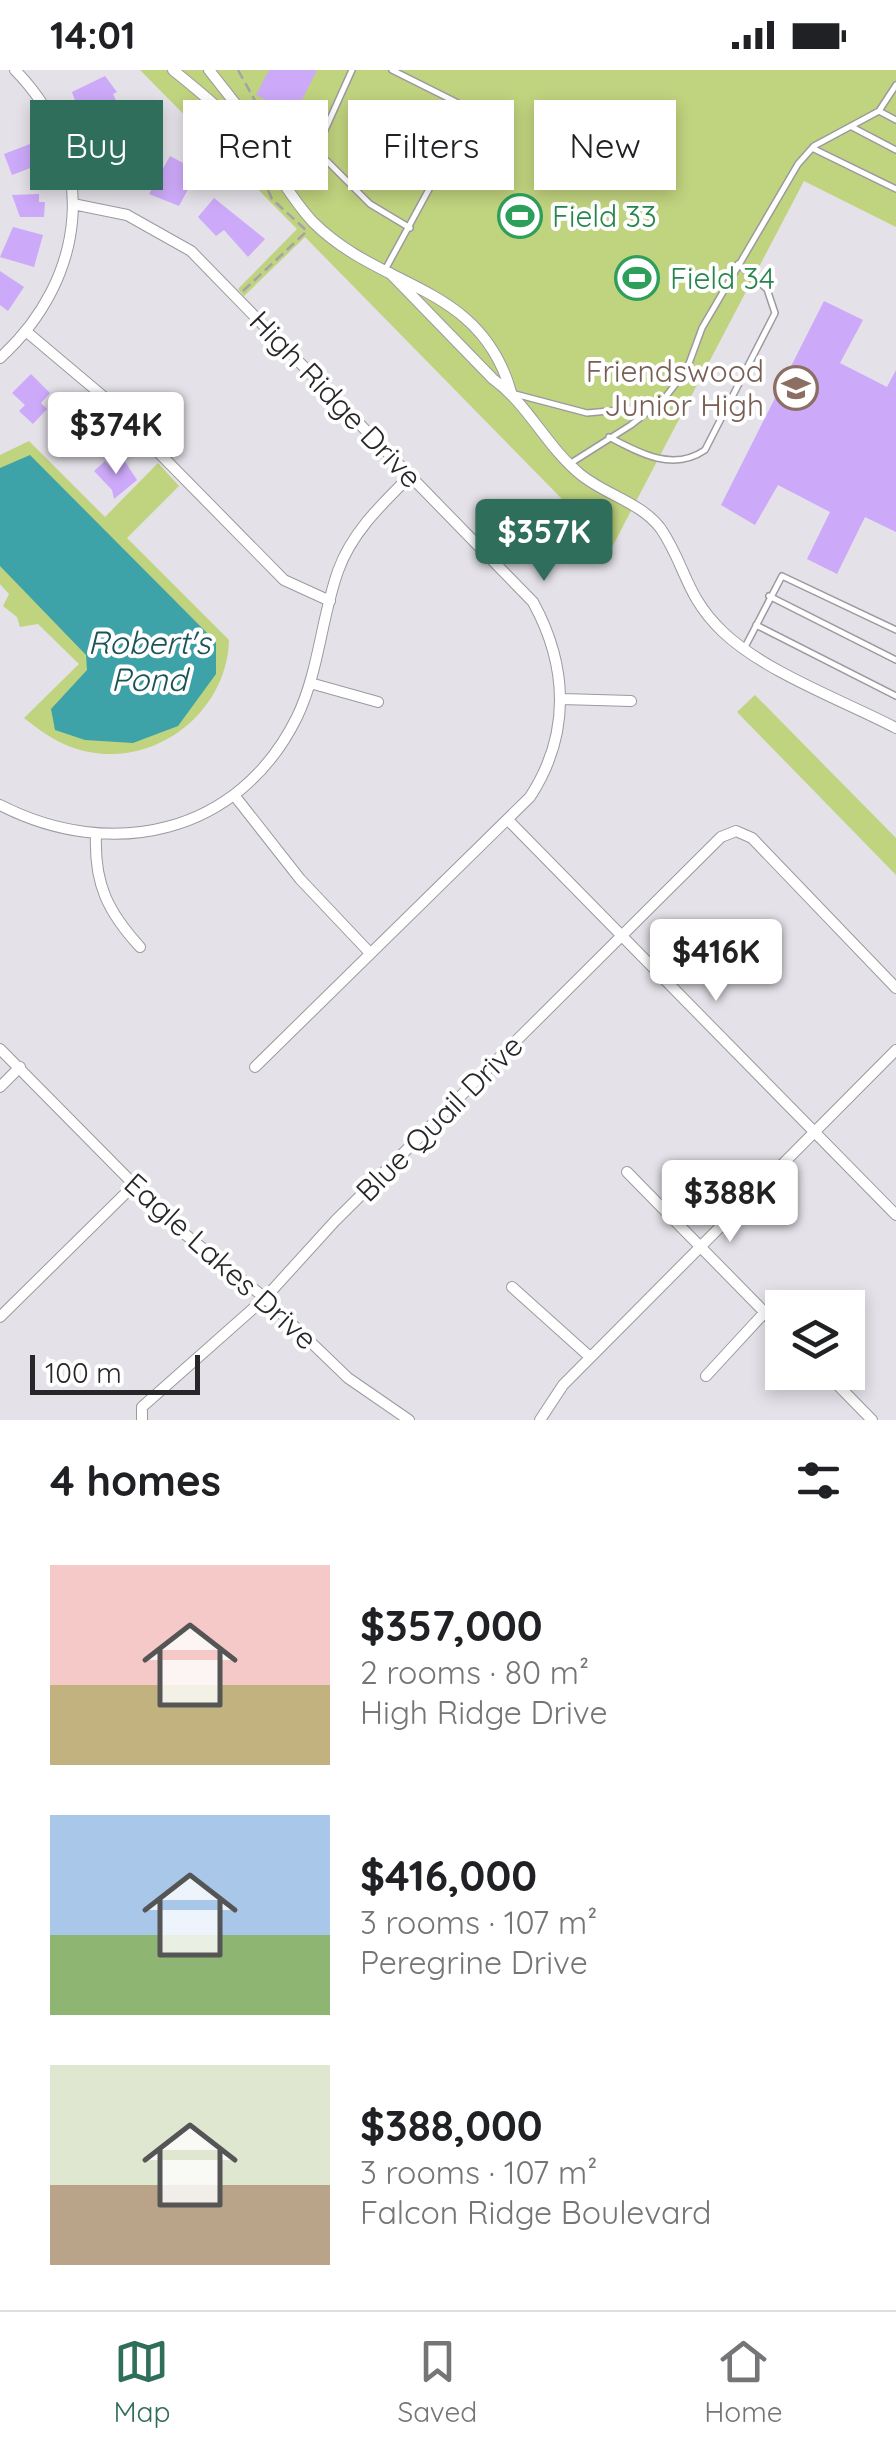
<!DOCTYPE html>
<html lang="en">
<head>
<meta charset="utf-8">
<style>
  :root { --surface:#fff; --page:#f6f6f6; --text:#202124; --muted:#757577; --line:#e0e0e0; --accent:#2f6e5a }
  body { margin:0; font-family:Quicksand,sans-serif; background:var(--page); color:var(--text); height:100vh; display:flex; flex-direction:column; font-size:38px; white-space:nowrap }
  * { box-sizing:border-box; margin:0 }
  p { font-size:32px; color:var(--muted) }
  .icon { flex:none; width:55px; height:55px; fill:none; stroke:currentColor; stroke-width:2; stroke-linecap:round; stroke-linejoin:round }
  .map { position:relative; height:1350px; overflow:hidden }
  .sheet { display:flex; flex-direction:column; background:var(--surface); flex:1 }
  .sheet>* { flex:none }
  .guide { position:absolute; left:30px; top:30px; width:838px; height:90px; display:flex; gap:20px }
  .fabs { position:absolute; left:765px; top:1220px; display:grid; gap:20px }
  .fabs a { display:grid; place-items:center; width:100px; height:100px; border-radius:0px; background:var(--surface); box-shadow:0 5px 15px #0003; font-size:50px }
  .scale { position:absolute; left:30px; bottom:25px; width:170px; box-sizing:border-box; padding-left:10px; border:5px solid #272629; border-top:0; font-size:28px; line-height:35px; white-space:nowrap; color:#272629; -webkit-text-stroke:8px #fff; paint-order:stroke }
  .price { position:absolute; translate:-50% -85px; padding:0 22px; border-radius:10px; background:#fff; color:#222; font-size:32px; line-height:65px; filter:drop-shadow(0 2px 5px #0008) }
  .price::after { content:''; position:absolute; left:50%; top:60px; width:30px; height:22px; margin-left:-15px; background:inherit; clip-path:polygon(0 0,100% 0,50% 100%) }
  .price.selected { background:var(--accent); color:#fff }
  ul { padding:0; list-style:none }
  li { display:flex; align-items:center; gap:30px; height:250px; padding:0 50px }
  li span { display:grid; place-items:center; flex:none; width:280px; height:200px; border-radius:0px; color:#555 }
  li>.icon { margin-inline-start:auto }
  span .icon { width:120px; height:120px; fill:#fffc; stroke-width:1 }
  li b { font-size:42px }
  h2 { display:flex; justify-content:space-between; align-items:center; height:120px; padding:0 50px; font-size:42px }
  .pill { padding:0 35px; border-radius:0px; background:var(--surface); box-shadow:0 5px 15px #0003; font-size:35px; line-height:90px }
  .pill.selected { background:var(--accent); color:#fff }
  .status { display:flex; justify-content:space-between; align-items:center; height:70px; padding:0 50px; background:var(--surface); direction:ltr }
  .status svg { height:28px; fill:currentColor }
  .menu { display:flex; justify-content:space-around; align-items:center; height:140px; border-top:2px solid var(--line); background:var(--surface); font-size:28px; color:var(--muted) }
  .menu a { display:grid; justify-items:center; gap:5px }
  .menu .selected { color:var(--accent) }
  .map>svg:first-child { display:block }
</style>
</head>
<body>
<div class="status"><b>14:01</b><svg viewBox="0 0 49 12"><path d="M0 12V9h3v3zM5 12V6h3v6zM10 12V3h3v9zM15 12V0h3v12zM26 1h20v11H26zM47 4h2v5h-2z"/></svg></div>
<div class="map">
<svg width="896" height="1350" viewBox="0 0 896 1350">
  <rect width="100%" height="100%" fill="#e4e1e8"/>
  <path fill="#c0d37e" d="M140 0H896V157L804 111 611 479 305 167 244 226 238 219 297 159Z
    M29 371 105 447 158 393 179 416 127 468 229 570C227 642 156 698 84 681 60 675 43 663 24 648L79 594 38 554 20 557 17 547 3 536 9 524 0 514V385Z
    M755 625 896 768V805L737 642Z"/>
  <path fill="#3da3a8" d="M30 385 216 572V604L178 656 133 673 85 670 55 660 51 639 87 600 86 585 0 496V398Z"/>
  <path fill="#cda9f9" d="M269 0H317L295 44 256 25Z
    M105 6 117 22 113 24 120 39 111 43 91 37 97 50 84 56 72 22Z
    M113 64 137 76 136 87 144 92 130 113 102 95 111 80 105 76Z
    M30 74 38 95 12 105 4 84Z
    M170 86 198 101 179 136 149 124Z
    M39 124V132H45L44 147H20L12 125Z
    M214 128 265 169 248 187 224 160 216 166 198 147Z
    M13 157 43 165 34 197 0 187Z
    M0 201 24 217 8 241 0 235Z
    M824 231 863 250 840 293 887 317 896 300V462L865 447 837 504 807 489 830 442 778 415 755 455 721 435Z
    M31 304 50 323 41 333 47 339 33 354 19 341 25 335 12 323Z
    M85 352 103 370 89 383 82 375 72 379 65 372Z
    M124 390 137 410 114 429 112 420 94 401 105 391 114 401Z"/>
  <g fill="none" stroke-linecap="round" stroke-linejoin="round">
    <g stroke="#9c99a0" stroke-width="8">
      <path id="service" d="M879 41 896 50
        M852 57 896 80
        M812 78 896 119
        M317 81 370 134 410 158
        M281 106 316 80 352 0
        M385 200 470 44 464 36 392 0
        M515 324 587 343 651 337
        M609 367C639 383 673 402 705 380L775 243 767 219 738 194
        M571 393 631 355 664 329 687 299 702 258 798 94 814 76 879 41 896 15
        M769 526 896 590
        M756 555 896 626
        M745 577 782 506 896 560"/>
    </g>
    <g stroke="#9c99a0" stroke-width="12">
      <path id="minor" d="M173 0C198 20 225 43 248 66 273 91 288 126 313 152 382 221 480 213 511 322
        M209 0 242 42 248 66
        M73 134 127 145 191 181 533 532C568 596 571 664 530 727L255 997
        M390 203 493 309C528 334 546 376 580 404 605 425 641 432 661 459 686 496 685 526 723 562 765 602 844 631 896 658
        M28 263 104 327 284 510 330 531
        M0 288C87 209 101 88 15 0
        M310 613 378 632
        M562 629 631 631
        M234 725 300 809 370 883
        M0 735C111 792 239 765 297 647 319 601 321 549 338 501 352 462 382 434 411 405
        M509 751 896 1145
        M96 765C94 814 108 842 140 877
        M0 979 176 1157 265 1228 348 1308 409 1350
        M0 1017 20 997
        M627 1102 782 1260
        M512 1217 590 1287
        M0 1247 135 1114
        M825 1302 872 1350
        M706 1306 765 1242
        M142 1350V1337L265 1228 335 1151 721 767 736 761 752 768 896 918
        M540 1350 563 1315 896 980"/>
    </g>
    <path stroke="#a5a3a8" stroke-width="2.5" stroke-dasharray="10 5" stroke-linecap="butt" d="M238 0 258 36 302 59 297 82 285 93
      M243 221 307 161 272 129 263 109 266 107"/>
    <use href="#service" stroke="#fff" stroke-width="5"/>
    <use href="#minor" stroke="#fff" stroke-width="10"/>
  </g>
  <defs>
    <g id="stadium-ring" transform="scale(2.25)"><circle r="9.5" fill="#fff" stroke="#2e9e5b" stroke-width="1.5"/><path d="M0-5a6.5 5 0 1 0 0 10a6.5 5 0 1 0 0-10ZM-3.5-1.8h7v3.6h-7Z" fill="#2e9e5b"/></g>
    <g id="school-ring" transform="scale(2.25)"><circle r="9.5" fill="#fff" stroke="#8d6e63" stroke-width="1.5"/><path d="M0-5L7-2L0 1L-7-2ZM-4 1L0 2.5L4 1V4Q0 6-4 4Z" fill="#8d6e63"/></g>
  </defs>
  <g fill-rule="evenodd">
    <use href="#stadium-ring" x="520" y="146"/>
    <use href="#stadium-ring" x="637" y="208"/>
    <use href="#school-ring" x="796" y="318"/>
  </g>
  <g text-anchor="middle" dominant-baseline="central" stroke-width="8" stroke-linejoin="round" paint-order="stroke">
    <g font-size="30" fill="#27864d" stroke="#fff" text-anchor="start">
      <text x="552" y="146">Field 33</text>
      <text x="670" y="208">Field 34</text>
    </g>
    <g font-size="30" fill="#785e54" stroke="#fff" text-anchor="end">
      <text x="764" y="301">Friendswood<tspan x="764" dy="34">Junior High</tspan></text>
    </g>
    <g font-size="30" fill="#272629" stroke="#fff">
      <text transform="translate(336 329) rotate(46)">High Ridge Drive</text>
      <text transform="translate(439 1048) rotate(-45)">Blue Quail Drive</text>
      <text transform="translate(221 1191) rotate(42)">Eagle Lakes Drive</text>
    </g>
    <g font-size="32" font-style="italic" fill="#1a5457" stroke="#fff">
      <text x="149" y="572">Robert's<tspan x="149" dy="37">Pond</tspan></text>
    </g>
  </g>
</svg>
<div class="fabs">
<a><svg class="icon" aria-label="layers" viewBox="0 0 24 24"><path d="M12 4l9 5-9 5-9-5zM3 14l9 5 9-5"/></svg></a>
</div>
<div class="scale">100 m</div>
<b class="price" style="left:116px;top:407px">$374K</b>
<b class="price selected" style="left:544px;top:514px">$357K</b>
<b class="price" style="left:716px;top:934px">$416K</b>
<b class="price" style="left:730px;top:1175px">$388K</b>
<div class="guide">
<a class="pill selected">Buy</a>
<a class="pill">Rent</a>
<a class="pill">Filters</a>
<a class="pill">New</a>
</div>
</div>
<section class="sheet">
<h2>4 homes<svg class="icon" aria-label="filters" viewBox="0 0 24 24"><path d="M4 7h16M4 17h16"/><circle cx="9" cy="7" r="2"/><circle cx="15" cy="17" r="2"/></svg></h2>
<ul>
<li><span style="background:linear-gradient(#f6c9c9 60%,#c2b280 0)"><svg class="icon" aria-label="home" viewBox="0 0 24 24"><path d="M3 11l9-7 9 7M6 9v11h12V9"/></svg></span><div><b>$357,000</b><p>2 rooms · 80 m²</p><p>High Ridge Drive</p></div></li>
<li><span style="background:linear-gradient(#a9c7e8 60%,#8fb573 0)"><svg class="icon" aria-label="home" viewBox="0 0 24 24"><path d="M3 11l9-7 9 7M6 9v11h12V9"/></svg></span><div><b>$416,000</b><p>3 rooms · 107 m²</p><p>Peregrine Drive</p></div></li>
<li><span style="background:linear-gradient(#dfe7d0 60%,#b9a48a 0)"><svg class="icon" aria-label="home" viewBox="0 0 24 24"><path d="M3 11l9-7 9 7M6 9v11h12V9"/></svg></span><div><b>$388,000</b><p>3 rooms · 107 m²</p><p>Falcon Ridge Boulevard</p></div></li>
</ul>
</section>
<nav class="menu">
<a class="selected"><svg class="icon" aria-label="map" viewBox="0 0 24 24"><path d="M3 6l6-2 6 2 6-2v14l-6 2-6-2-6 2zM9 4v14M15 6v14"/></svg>Map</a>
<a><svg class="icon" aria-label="saved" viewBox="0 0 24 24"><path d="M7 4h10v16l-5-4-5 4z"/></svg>Saved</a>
<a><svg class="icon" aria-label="home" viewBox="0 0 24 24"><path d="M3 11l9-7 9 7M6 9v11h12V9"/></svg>Home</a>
</nav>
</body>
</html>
